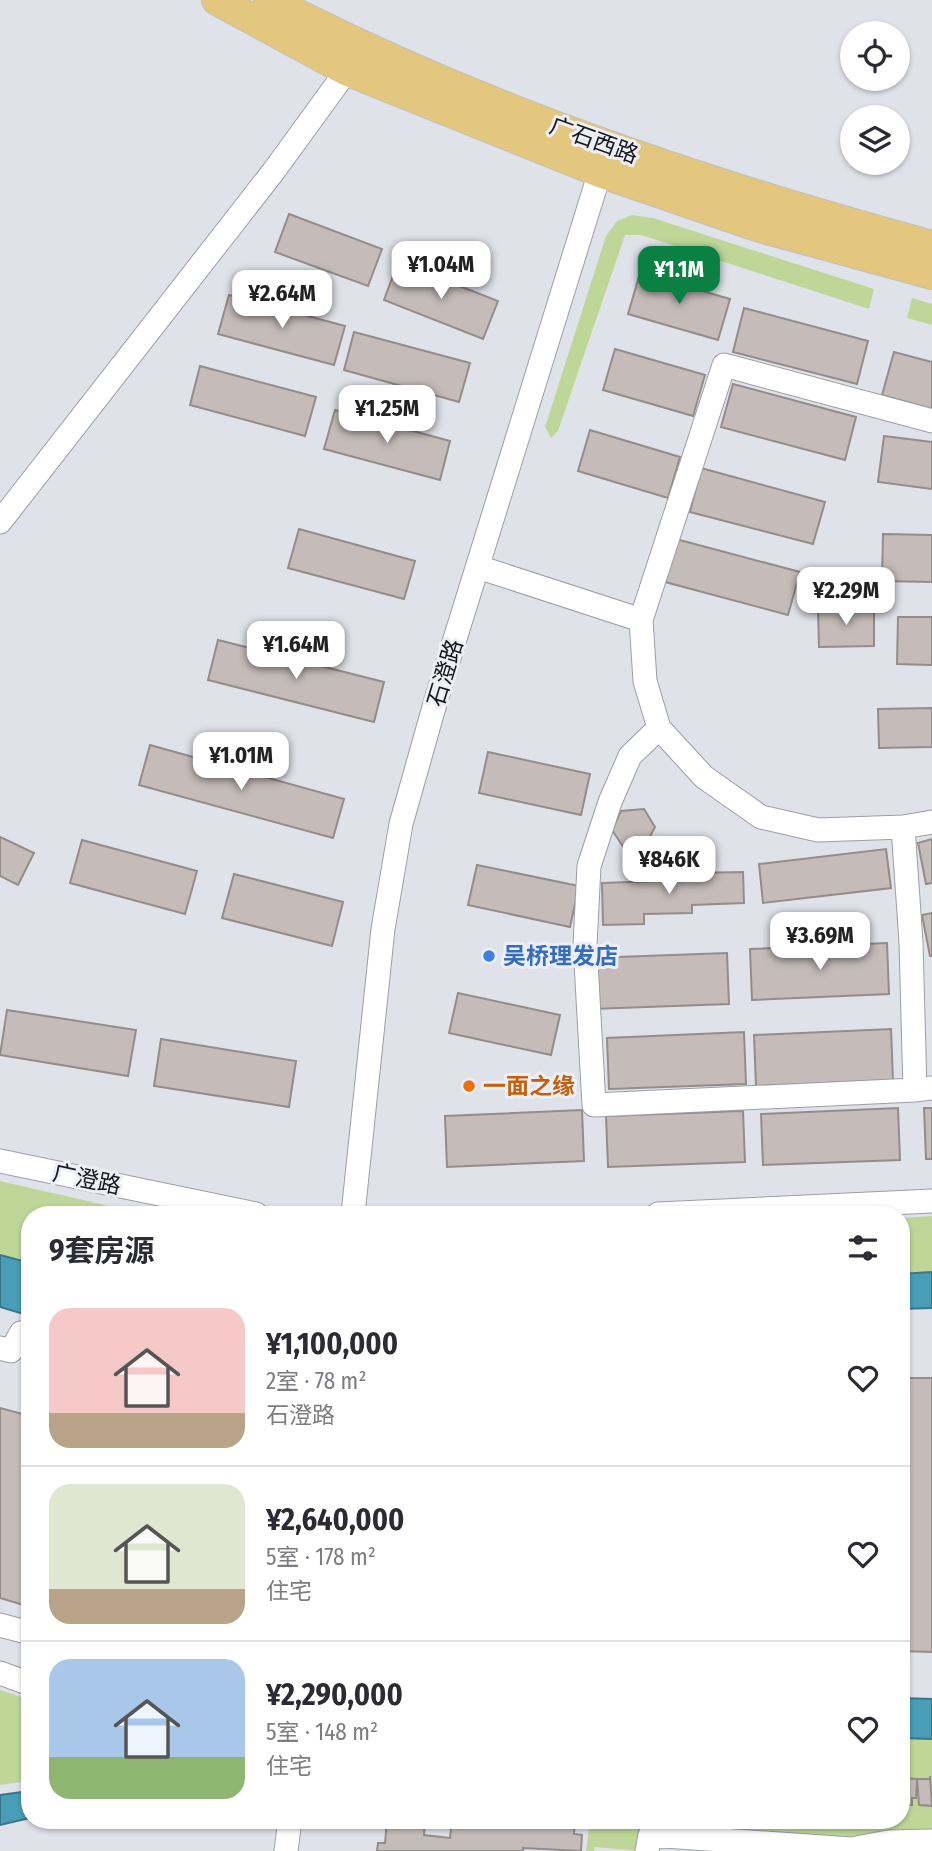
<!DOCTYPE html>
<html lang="zh">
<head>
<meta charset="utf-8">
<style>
  :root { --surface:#fff; --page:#f2f2f3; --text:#2b2b33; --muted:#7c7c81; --line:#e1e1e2; --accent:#0b8043 }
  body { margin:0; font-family:"Fira Sans Condensed","Noto Sans SC",sans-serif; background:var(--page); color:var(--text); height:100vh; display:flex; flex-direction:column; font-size:26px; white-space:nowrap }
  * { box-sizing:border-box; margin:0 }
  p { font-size:23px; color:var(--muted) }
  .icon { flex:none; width:38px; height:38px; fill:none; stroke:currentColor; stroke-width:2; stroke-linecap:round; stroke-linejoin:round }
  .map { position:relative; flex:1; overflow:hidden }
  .sheet { position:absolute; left:21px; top:1206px; width:889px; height:623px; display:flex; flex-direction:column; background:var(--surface); border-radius:28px; box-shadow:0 2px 5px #0004 }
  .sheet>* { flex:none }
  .tools { position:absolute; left:840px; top:21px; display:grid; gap:14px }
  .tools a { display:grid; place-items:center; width:70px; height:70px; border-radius:50%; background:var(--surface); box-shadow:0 2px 5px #0004; font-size:35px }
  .price { position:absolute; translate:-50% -60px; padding:0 16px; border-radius:14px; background:#fff; color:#222; font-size:23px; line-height:46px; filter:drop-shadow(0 2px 4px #0008) }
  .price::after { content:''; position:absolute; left:50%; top:42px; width:21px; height:16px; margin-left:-10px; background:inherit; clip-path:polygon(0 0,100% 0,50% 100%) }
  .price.on { background:var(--accent); color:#fff }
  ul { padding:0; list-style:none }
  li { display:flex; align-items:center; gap:21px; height:175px; padding:0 28px }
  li+li { border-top:2px solid var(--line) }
  li span { display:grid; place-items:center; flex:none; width:196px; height:140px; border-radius:21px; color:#555 }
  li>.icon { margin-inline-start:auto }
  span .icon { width:84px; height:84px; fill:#fffc; stroke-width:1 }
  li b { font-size:30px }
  h2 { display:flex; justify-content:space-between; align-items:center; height:84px; padding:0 28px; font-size:30px }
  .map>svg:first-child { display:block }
</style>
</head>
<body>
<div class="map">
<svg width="932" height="1851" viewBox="0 0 932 1851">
  <rect width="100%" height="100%" fill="#e0e2ea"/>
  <path fill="#bed799" d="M632 215 653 218 874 289 869 309 641 235H625L558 431 551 438 545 427 606 236 617 221Z
    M912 298 932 304V325L907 318Z
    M0 1181 144 1214H30V1263L0 1255Z
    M932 1216V1272L901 1274V1218Z
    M0 1690 30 1700V1781L0 1785Z
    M901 1738 932 1739V1833L848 1839 643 1828 639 1851 595 1847 594 1851H586L590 1820H901Z"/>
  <path fill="#489eb7" stroke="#3a7688" stroke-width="2" d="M0 1255 30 1263V1316L0 1307Z
    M932 1272V1308L901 1309V1274Z
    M901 1698 932 1699V1739L901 1738Z
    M30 1791V1818L0 1825V1795Z"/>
  <path fill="#c5bcb9" stroke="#948c89" stroke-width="2" d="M289 214 382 249 368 286 275 252Z
    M398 262 498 301 483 339 384 300Z
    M640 273 730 299 718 340 628 314Z
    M229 295 345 326 334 365 218 334Z
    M744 308 868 341 857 384 733 352Z
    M354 332 470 363 459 402 344 370Z
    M615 349 705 375 693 416 603 390Z
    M894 352 932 362V409L882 395Z
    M200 366 316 397 305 436 190 405Z
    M733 384 856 417 845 460 721 427Z
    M335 410 450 441 440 480 324 449Z
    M590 430 680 457 668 498 578 471Z
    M884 436 932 442V489L878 482Z
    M701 468 825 502 813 544 690 512Z
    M299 529 415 561 404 599 288 568Z
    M883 534 932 535V582L882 581Z
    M676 539 800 572 788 615 665 582Z
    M818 608H874V646L819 647Z
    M898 617H932V665L897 664Z
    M218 640 384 682 374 722 208 680Z
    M932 708V747L879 748 878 709Z
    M150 745 344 799 333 838 139 785Z
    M488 752 590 774 581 815 479 793Z
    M644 809 655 827 645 846 624 848 612 830 621 811Z
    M0 837 34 853 18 885 0 876Z
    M932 839V883L926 884 918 843Z
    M82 840 197 871 185 914 70 883Z
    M886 849 891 888 763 903 759 864Z
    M477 865 579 886 570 927 468 905Z
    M743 872 744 903 692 905V913L644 914V924L603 925 602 883 689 880V873Z
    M234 874 343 902 332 946 222 918Z
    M932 913V956H930L922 915Z
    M887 943 889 994 752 1000 750 949Z
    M727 953 729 1004 592 1009 590 958Z
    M458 993 560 1015 551 1055 449 1033Z
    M7 1010 136 1030 128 1076 0 1055Z
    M891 1029 893 1080 756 1086 754 1035Z
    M744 1032 746 1084 609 1089 607 1038Z
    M161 1039 296 1061 289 1107 154 1086Z
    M898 1108 900 1160 763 1165 761 1114Z
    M924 1108H932V1159H926Z
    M582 1110 584 1161 447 1167 445 1116Z
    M743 1111 745 1162 608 1167 606 1116Z
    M901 1378H932V1652L901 1651Z
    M0 1408 30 1416V1607L0 1598Z
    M930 1776 932 1806 919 1805 917 1779H930Z
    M901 1778 917 1779 916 1798H912V1805H901Z
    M387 1820H425L424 1835 450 1838 452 1820 516 1826V1820H575L574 1834 582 1835 581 1851 523 1848V1851H377L378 1843H385Z"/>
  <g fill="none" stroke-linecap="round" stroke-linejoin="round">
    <g stroke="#9c9ea6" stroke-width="25">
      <path id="minor" d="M0 522 273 172 356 58
        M478 567 641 620 645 681 659 728 704 777 761 817 818 830 903 827 932 822
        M641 620 724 365 932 421
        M659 728 630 756 610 802 589 866 585 945 594 1105 915 1090
        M903 827 911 942 915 1090 932 1088
        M0 1161 256 1214
        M353 1214 383 929 401 824 436 700 604 159
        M658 1214 932 1201
        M0 1348 11 1351 21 1333 30 1331
        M0 1625 30 1633
        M0 1673 30 1684
        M286 1851 290 1820
        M647 1851 650 1835 851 1849 888 1842 932 1841"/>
    </g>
    <g stroke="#bebfbf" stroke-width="32">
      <path id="major" d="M217 0 346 70 600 172 760 227 932 274
        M269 0C479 109 704 184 932 246"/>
    </g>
    <use href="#minor" stroke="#fff" stroke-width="23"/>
    <use href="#major" stroke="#e3c77e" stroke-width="30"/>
  </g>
  <circle fill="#3f7fe0" stroke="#edeff7" stroke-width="2.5" cx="489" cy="956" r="7"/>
  <circle fill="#e8710a" stroke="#edeff7" stroke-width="2.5" cx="469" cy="1086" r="7"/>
  <g text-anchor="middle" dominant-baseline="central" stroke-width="6" stroke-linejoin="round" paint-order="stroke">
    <g font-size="23" fill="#18191c" stroke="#edeff7">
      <text transform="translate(594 140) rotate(20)">广石西路</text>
      <text transform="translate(445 673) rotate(-73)">石澄路</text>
      <text transform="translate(87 1179) rotate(12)">广澄路</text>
    </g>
    <g font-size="23" font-weight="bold" fill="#366cbe" stroke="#edeff7" text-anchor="start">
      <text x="503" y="956">吴桥理发店</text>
    </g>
    <g font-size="23" font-weight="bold" fill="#c56008" stroke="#edeff7" text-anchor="start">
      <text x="483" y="1086">一面之缘</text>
    </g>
  </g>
</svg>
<div class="tools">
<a><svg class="icon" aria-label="locate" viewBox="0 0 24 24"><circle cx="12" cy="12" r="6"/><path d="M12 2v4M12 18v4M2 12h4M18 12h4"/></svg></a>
<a><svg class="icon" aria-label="layers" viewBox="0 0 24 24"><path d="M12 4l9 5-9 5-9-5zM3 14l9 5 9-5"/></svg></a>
</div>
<b class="price" style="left:441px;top:301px">¥1.04M</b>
<b class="price on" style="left:679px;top:306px">¥1.1M</b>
<b class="price" style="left:282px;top:330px">¥2.64M</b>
<b class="price" style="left:387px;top:445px">¥1.25M</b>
<b class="price" style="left:846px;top:627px">¥2.29M</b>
<b class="price" style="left:296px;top:681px">¥1.64M</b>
<b class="price" style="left:241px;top:792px">¥1.01M</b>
<b class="price" style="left:669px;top:896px">¥846K</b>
<b class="price" style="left:820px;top:972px">¥3.69M</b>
<section class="sheet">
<h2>9套房源<svg class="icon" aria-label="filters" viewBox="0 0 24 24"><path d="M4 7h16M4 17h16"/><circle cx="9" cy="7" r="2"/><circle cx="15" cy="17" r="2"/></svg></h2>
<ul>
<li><span style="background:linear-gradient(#f6c9c9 75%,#b9a48a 0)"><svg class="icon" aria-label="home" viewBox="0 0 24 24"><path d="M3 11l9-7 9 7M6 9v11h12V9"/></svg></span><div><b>¥1,100,000</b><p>2室 · 78 m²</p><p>石澄路</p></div><svg class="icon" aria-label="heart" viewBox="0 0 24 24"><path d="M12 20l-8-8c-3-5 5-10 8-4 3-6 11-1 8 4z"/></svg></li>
<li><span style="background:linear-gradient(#dfe7d0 75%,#b9a48a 0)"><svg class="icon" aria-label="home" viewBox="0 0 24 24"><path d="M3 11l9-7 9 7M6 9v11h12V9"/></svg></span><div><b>¥2,640,000</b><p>5室 · 178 m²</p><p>住宅</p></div><svg class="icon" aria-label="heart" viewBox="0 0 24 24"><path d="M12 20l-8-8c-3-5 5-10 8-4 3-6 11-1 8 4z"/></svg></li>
<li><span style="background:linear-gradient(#a9c7e8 70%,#8fb573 0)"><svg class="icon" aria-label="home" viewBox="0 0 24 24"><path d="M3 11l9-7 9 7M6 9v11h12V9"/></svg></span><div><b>¥2,290,000</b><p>5室 · 148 m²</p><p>住宅</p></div><svg class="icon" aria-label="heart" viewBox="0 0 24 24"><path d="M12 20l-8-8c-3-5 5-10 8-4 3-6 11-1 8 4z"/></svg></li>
</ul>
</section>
</div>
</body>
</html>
